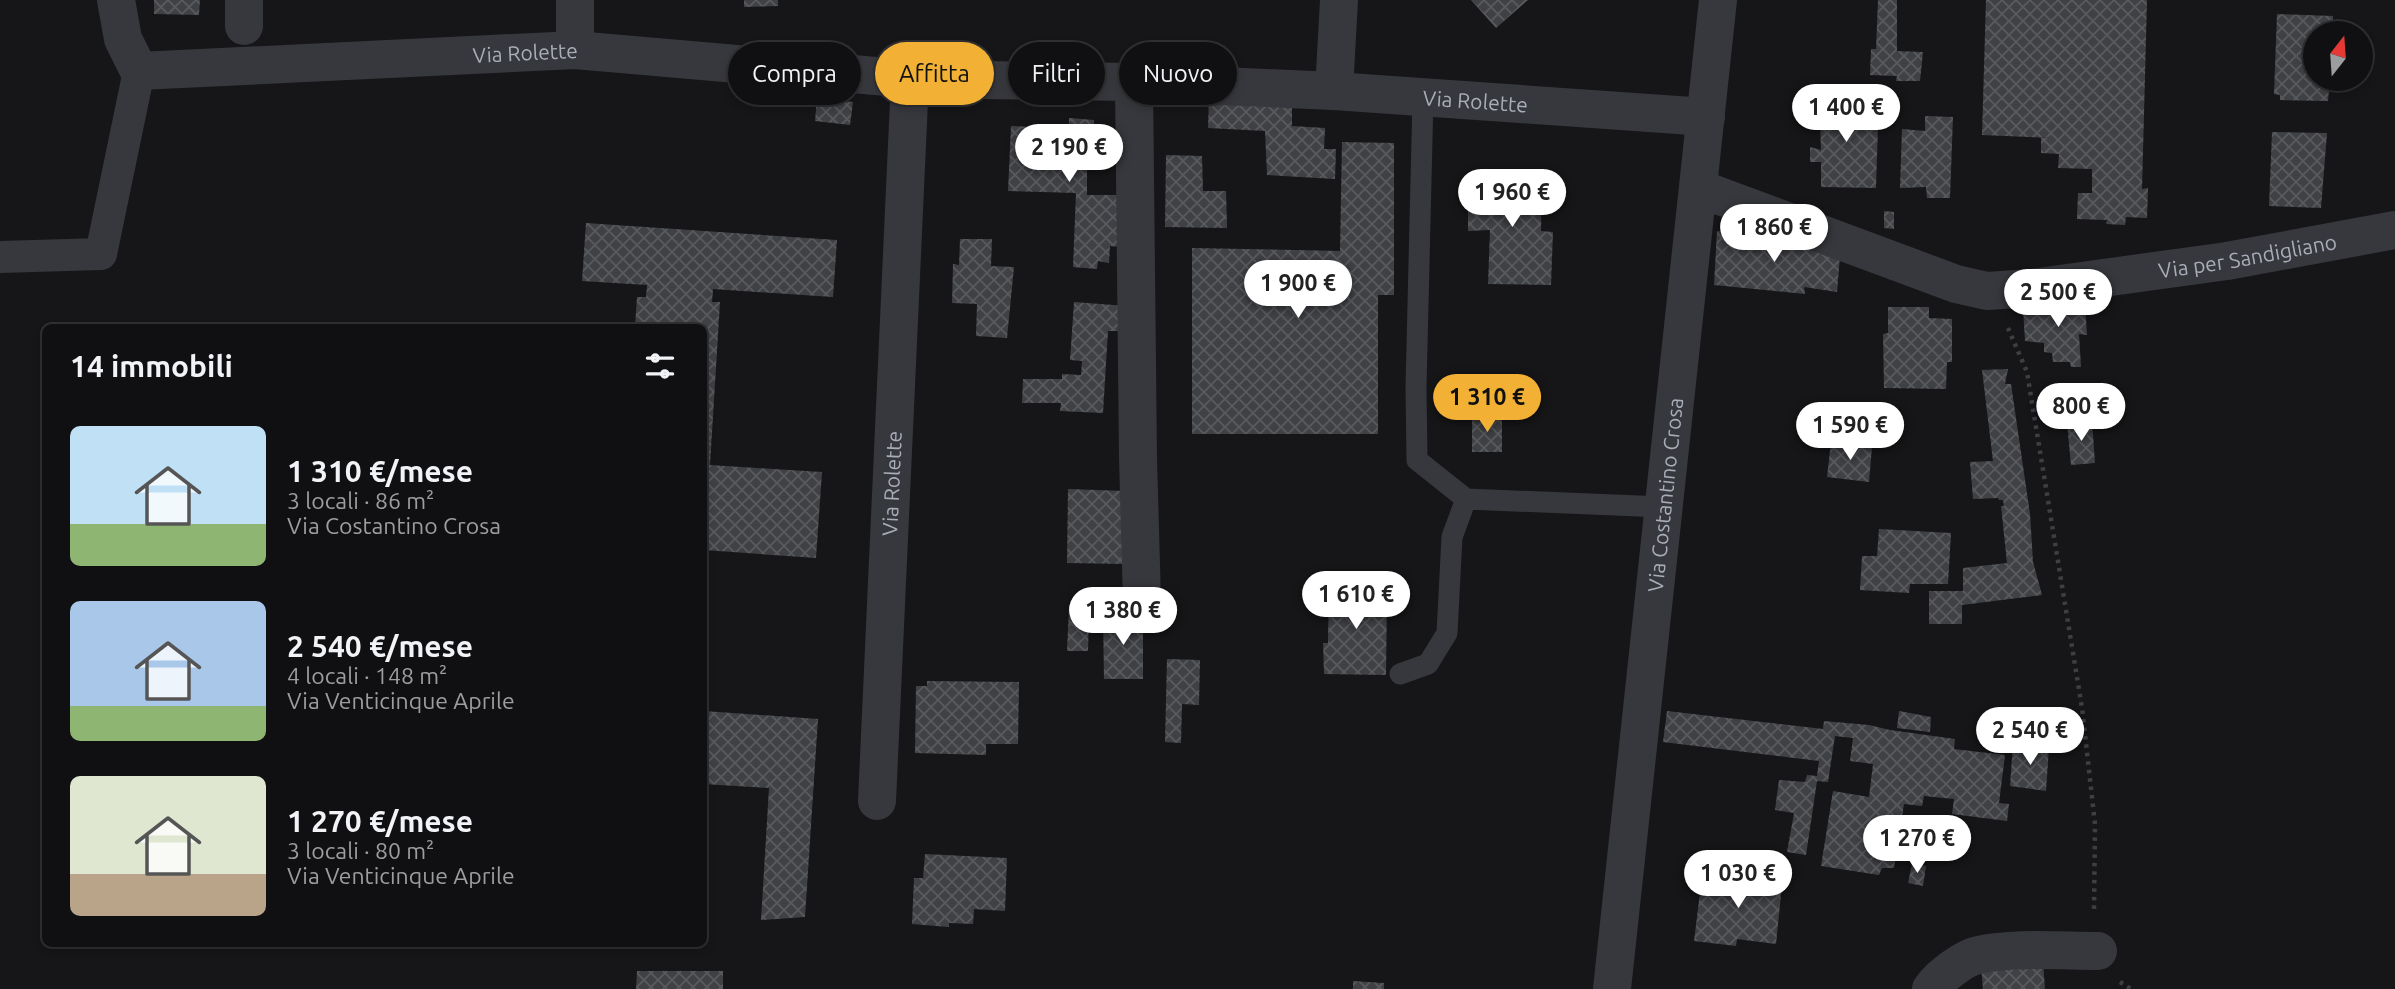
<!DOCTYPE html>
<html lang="it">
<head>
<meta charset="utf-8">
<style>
  :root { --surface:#101012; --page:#1e1e20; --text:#f1f3f6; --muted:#9c9d9f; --line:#303032; --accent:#f2b134 }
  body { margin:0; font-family:Ubuntu,sans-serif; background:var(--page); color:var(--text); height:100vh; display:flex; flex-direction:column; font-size:26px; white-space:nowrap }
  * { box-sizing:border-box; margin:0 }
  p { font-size:23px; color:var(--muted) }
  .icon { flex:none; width:38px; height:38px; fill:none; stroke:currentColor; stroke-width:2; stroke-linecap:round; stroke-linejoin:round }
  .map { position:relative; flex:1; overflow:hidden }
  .side { position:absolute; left:42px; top:324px; width:665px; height:623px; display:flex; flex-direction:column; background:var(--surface); border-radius:10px; box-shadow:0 4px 10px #0003,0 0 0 2px var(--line) }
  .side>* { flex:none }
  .banner { position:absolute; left:728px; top:42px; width:665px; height:63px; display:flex; gap:14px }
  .needle { width:46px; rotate:17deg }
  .controls { position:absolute; left:2303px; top:21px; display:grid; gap:14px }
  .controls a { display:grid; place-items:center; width:70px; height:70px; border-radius:50%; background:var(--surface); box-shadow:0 4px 10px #0003,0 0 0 2px var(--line); font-size:35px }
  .price { position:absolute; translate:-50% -60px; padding:0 16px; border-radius:24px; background:#fff; color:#222; font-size:23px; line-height:46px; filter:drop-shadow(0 2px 4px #0008) }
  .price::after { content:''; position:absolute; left:50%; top:42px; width:21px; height:16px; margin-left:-10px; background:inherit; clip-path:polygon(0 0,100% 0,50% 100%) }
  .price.selected { background:var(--accent); color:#111 }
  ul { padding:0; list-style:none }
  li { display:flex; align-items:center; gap:21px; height:175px; padding:0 28px }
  li span { display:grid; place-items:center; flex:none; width:196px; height:140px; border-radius:10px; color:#555 }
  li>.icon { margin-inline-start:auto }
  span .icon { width:84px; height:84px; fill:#fffc; stroke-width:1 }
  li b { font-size:30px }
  h2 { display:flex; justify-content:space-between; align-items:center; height:84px; padding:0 28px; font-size:30px }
  .tag { padding:0 24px; border-radius:32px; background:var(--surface); box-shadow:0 4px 10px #0003,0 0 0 2px var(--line); font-size:24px; line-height:63px }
  .tag.selected { background:var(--accent); color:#111 }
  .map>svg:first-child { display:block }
</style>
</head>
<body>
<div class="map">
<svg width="2395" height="989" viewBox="0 0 2395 989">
  <defs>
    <pattern id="building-cross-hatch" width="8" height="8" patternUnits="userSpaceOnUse" patternTransform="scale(1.75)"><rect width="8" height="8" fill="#404145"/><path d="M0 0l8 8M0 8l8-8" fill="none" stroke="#595a5e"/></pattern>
  </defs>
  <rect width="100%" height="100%" fill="#161618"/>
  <path fill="url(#building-cross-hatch)" d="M154 0H200L199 15 154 14Z
    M744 0H778V6L744 7Z
    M1471 0H1528L1496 28Z
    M1878 0H1897V51L1923 52 1920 81H1896L1897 76 1870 75 1871 49H1876Z
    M1986 0H2147L2142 189 2148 188 2147 218 2126 217 2125 225 2106 224 2107 220 2077 219 2078 193H2092V169L2058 168 2059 154 2041 153V138H2052L1982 135Z
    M2277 14 2333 16 2332 33H2315V79H2330L2328 101 2280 100V95L2274 94Z
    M1819 94 1860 96V124L1878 125 1876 188 1821 187V162H1810V147L1821 150Z
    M817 98 853 102 850 125 815 121Z
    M1209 98 1292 102V126L1325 128 1324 149H1336L1335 179 1267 175 1265 131 1208 128Z
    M1925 116 1953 117 1950 198H1927L1926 187 1900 188 1902 129 1925 131Z
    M1069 118 1094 120 1093 167 1087 168V195H1125L1123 247 1110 246 1109 263 1098 261 1097 269 1073 267 1076 193 1008 191 1011 126 1069 128Z
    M2272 132 2327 133 2321 208 2269 206Z
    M1342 142 1394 143V295H1378V434H1192V248L1340 251Z
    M1166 155 1202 156 1203 191H1226L1227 228 1165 227Z
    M1468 177 1542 178 1541 231 1553 232 1551 285 1488 284 1490 230 1468 231Z
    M1884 211 1894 212V229L1884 228Z
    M586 223 837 240 833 297 713 289 712 302H720L710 465 822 472 816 558 704 550V327H635L637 297H646L647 285 582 281Z
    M1717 231 1808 241 1840 257 1837 292 1804 287 1805 294 1714 285Z
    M960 239H992L991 266 1014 267 1007 338 976 336 977 304 952 303 953 264 959 265Z
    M2048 299 2085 301 2087 335 2079 334 2081 367H2071L2070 362H2053L2052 353 2044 352V343L2025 341 2023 309 2051 308Z
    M1074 302 1127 306 1126 331H1108L1103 413 1060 411 1061 403H1022L1023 379H1062V374L1081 375 1082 361 1070 360Z
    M1888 307H1929V318L1952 319V362H1947L1946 389 1884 388 1883 334 1888 333Z
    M2008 369 2005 384H2011L2030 514 2033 562 2042 595 1962 605V624H1929V591H1963V568L2007 563 2001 506H2004L2003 500H1999L1998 498 1973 499 1970 462 1993 461 1982 370Z
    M1502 416V452H1472V417Z
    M2092 420 2095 463 2071 465 2067 423Z
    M1831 442 1872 447 1869 482 1827 477Z
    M1068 489 1125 491 1124 564 1067 563Z
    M1879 529 1951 533 1948 584H1910L1909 593 1860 590 1862 556H1877Z
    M1329 585H1383L1384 599 1387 598 1386 675 1324 674 1323 643H1328Z
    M1069 606H1080V616L1089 617 1088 651H1067Z
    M1103 615 1143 616V679H1104Z
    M1167 659 1200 660 1199 705 1182 704 1181 743 1165 742Z
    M927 681 1019 682 1018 744H986V755L915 753 916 686H927Z
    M704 711 818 719 805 917 761 920 769 788 704 784Z
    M1667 711 1823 729 1824 721 1869 725 1890 730 1955 739 1954 749 2005 755 1999 803 2009 804 2007 821 1952 814 1954 799 1924 796 1922 806 1904 804 1894 868H1882L1879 875 1821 866 1833 791 1869 797 1873 764 1850 761 1853 738 1835 736 1828 782 1817 781 1806 855 1787 852 1794 813 1775 810 1779 780 1805 782 1807 775 1817 776 1819 761 1663 742Z
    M1899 711 1931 717 1930 732 1897 728Z
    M2013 744 2049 748 2046 791 2010 786Z
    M925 854 1007 858 1005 911 974 909 973 924 949 923V927L912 924 914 878H923Z
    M1912 864 1926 866 1923 886 1908 883Z
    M1725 870 1758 875V880L1782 885 1776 944 1737 939 1736 946 1694 941 1702 876 1724 880Z
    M2043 962 2045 989H1983L1981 967Z
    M637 971H723V989H636Z
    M1353 981 1384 983V989H1353Z"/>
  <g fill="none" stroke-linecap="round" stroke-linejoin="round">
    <path stroke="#3d3f44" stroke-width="4.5" stroke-dasharray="3.5 5" stroke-linecap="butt" d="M2008 328 2027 372 2082 708 2095 824 2094 912
      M2120 982 2131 989"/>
    <path stroke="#37383d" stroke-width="21" d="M1423 98 1416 387 1417 460 1466 499 1663 507
      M1400 674 1428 664 1447 633 1452 537 1466 499"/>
    <path stroke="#37383d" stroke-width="32" d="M0 257 101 254 139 71"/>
    <g stroke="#37383d" stroke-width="38">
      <path id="s1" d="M116 0 123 39 139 71 575 50 910 79 1134 82 1334 91 1706 117"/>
      <path d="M244 26V0"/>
      <path d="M575 50V0"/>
      <path d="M1134 82 1138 458 1142 601"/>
      <path d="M1334 91 1339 0"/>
      <path id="s2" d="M1698 188 1956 284 1987 291 2031 288 2227 261 2395 230"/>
      <path id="s3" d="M877 801 910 79"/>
      <path d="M1931 989C1939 977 1964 958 1978 955 2013 947 2062 951 2098 951"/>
    </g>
    <path stroke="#37383d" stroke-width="38" id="s4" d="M1612 989 1718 0"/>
  </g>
  <g text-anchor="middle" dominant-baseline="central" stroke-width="6" stroke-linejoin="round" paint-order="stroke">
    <g font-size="21" fill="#a8adb8" stroke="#111113">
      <text stroke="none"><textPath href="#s1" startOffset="462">Via Rolette</textPath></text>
      <text stroke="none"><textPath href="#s1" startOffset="1414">Via Rolette</textPath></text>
      <text stroke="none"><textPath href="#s2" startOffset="570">Via per Sandigliano</textPath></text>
      <text stroke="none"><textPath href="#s3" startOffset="318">Via Rolette</textPath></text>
      <text stroke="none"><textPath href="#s4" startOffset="497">Via Costantino Crosa</textPath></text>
    </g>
  </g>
</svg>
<div class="controls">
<a><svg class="needle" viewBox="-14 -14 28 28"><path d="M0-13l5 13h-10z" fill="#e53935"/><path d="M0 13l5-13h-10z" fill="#9c9d9f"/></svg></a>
</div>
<b class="price" style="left:1846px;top:144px">1 400 €</b>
<b class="price" style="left:1069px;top:184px">2 190 €</b>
<b class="price" style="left:1512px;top:229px">1 960 €</b>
<b class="price" style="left:1774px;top:264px">1 860 €</b>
<b class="price" style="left:1298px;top:320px">1 900 €</b>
<b class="price" style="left:2058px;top:329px">2 500 €</b>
<b class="price selected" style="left:1487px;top:434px">1 310 €</b>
<b class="price" style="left:2081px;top:443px">800 €</b>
<b class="price" style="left:1850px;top:462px">1 590 €</b>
<b class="price" style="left:1356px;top:631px">1 610 €</b>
<b class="price" style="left:1123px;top:647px">1 380 €</b>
<b class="price" style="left:2030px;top:767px">2 540 €</b>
<b class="price" style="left:1917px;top:875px">1 270 €</b>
<b class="price" style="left:1738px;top:910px">1 030 €</b>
<div class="banner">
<a class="tag">Compra</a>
<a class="tag selected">Affitta</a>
<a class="tag">Filtri</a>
<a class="tag">Nuovo</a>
</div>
<section class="side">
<h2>14 immobili<svg class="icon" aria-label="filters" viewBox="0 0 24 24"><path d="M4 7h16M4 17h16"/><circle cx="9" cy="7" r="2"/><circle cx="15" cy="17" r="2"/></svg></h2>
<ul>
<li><span style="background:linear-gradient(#bfe0f5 70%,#8fb573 0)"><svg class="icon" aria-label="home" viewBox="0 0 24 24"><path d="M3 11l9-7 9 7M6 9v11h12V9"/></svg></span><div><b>1 310 €/mese</b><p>3 locali · 86 m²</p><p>Via Costantino Crosa</p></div></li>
<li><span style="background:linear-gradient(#a9c7e8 75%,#8fb573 0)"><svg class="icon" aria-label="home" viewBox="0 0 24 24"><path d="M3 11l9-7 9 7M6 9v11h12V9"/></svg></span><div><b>2 540 €/mese</b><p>4 locali · 148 m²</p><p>Via Venticinque Aprile</p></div></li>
<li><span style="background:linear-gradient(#dfe7d0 70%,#b9a48a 0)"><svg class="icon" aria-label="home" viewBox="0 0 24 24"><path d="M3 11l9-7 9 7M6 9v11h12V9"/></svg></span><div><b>1 270 €/mese</b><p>3 locali · 80 m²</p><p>Via Venticinque Aprile</p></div></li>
</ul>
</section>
</div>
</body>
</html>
